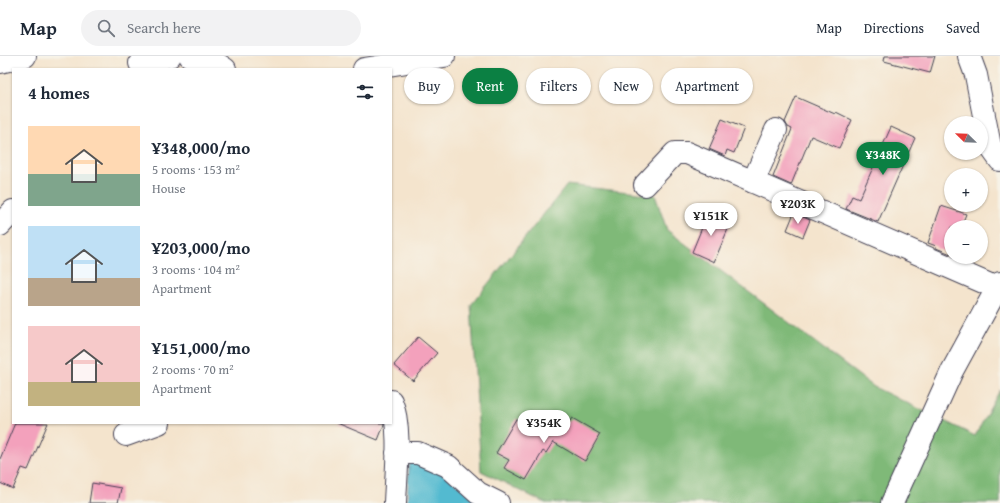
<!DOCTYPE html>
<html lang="en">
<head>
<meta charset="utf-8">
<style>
  :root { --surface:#fff; --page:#f2f2f3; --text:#1f2937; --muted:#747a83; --line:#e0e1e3; --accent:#0b8043 }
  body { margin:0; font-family:"Gentium Book Plus",serif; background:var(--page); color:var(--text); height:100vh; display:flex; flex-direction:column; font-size:15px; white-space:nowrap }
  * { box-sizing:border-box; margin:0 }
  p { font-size:13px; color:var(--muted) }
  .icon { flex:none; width:22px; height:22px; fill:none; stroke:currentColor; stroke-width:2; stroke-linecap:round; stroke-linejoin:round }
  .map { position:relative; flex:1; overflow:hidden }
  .details { position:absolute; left:12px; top:12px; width:380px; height:356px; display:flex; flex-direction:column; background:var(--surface); border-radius:0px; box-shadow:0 1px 3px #0004 }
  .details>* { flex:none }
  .guide { position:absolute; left:404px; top:12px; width:380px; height:36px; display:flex; gap:8px }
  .needle { width:26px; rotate:293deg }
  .tools { position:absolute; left:944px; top:60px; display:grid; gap:8px }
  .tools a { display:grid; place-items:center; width:44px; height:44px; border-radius:50%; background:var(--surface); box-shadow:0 1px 3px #0004; font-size:20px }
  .price { position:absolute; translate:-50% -34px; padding:0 9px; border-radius:14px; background:#fff; color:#222; font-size:13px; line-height:26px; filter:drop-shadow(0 1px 2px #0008) }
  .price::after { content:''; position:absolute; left:50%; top:24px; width:12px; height:9px; margin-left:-6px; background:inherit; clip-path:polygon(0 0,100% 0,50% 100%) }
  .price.on { background:var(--accent); color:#fff }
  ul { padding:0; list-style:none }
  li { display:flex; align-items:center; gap:12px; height:100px; padding:0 16px }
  li span { display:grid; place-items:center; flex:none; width:112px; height:80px; border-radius:0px; color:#555 }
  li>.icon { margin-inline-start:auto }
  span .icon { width:48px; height:48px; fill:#fffc; stroke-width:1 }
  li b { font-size:17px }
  h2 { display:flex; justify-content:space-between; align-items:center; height:48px; padding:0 16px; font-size:17px }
  .chip { padding:0 14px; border-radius:18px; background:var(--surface); box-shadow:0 1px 3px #0004; font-size:14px; line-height:36px }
  .chip.on { background:var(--accent); color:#fff }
  header { display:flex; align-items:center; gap:24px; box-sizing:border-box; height:56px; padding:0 20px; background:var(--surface); border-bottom:1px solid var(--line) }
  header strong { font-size:19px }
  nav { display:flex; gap:22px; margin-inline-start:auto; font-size:14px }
  .search { width:280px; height:36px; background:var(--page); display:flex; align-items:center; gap:10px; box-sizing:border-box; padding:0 14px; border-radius:22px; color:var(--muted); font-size:15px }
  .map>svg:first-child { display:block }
</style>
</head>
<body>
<header>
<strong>Map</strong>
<div class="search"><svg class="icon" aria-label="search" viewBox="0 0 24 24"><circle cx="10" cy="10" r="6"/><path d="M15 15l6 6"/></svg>Search here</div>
<nav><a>Map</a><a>Directions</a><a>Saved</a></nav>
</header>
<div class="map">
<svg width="1000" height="447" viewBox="0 0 1000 447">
  <rect width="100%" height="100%" fill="#f7f3e8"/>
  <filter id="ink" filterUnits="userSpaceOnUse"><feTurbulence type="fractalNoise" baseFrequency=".025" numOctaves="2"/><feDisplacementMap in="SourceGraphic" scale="8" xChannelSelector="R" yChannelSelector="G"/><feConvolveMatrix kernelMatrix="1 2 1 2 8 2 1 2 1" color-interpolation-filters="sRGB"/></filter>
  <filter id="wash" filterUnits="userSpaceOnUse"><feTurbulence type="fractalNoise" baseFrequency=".012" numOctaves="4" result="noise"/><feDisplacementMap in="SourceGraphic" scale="16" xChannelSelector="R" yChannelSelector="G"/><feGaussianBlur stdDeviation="0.9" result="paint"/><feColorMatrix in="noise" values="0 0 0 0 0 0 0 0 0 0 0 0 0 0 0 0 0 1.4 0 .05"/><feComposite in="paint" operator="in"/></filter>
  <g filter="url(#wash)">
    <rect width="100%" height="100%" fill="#f4e4cd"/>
    <path fill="#7fb978" stroke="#506e5a" d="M567 129 655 139 667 174 874 331 975 380 1000 334V447H545L481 415 471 249Z"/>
    <path fill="#52bad0" stroke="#3a6e86" d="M410 407C439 409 457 429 479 447H407L409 411Z"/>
    <g id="blocks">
      <path fill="#f3a1bc" d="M885 0H935L930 17 884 5Z
        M796 41 835 58 836 56 852 64 839 92 811 80 791 129 773 121 792 73 788 71 785 66Z
        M722 63 744 72 734 97 727 94 725 100 709 93Z
        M891 71 915 82 878 166 846 153 852 140 859 143Z
        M941 150 966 158 961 171H951V198L936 192V190L928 187Z
        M708 157 731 166 714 206 692 196Z
        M794 157 810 164 803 181 787 174Z
        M418 281 437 297 413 325 394 309Z
        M560 360 569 366 572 362 600 378 585 405 553 386 546 397 543 395 526 424 504 412 509 404 496 397 516 363 549 380Z
        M15 367H48L28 414 22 412 13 433 0 427V403Z
        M337 367H384V369L378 384Z
        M92 427 121 432 118 447H89Z"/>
    </g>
  </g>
  <g filter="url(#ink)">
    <use href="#blocks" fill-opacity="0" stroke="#423f51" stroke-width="1"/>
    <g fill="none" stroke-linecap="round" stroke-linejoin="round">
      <g stroke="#423f51" stroke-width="24">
        <path id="minor" d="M190 0 216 7 225 13
          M969 0 976 19 990 90 1000 104
          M140 7 170 0
          M364 13 444 0
          M753 126 776 74
          M645 129 675 97H687L997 232
          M0 169 13 155
          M391 345C402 371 396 418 395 447
          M126 379 159 367
          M397 397H418L448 410 478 437 498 447
          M892 447 952 315 1000 227"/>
      </g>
      <g stroke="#423f51" stroke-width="24">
        <path id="major" d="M0 6 25 0"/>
      </g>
      <use href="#minor" stroke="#fff" stroke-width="22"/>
      <use href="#major" stroke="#fff" stroke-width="22"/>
    </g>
  </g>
</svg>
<div class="tools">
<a><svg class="needle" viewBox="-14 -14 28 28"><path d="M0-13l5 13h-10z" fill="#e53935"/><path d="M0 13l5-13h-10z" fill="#747a83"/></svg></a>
<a>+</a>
<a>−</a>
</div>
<b class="price on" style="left:883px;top:120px">¥348K</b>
<b class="price" style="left:798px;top:169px">¥203K</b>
<b class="price" style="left:711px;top:181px">¥151K</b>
<b class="price" style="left:544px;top:388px">¥354K</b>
<div class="guide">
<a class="chip">Buy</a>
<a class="chip on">Rent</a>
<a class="chip">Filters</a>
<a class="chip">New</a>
<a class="chip">Apartment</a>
</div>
<section class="details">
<h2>4 homes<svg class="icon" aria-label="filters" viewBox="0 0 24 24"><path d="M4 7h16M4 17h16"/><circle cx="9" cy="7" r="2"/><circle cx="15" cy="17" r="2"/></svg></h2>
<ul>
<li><span style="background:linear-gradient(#ffd9b3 60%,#7fa58c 0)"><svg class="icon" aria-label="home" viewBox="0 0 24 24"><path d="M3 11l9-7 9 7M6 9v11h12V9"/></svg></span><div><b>¥348,000/mo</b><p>5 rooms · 153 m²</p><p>House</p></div></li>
<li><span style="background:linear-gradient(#bfe0f5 65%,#b9a48a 0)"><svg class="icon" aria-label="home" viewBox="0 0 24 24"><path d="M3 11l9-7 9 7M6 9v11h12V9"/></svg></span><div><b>¥203,000/mo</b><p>3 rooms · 104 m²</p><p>Apartment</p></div></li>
<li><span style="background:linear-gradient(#f6c9c9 70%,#c2b280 0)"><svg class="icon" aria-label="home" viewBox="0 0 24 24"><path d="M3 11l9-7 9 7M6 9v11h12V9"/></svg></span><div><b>¥151,000/mo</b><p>2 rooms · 70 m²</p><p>Apartment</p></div></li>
</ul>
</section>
</div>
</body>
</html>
